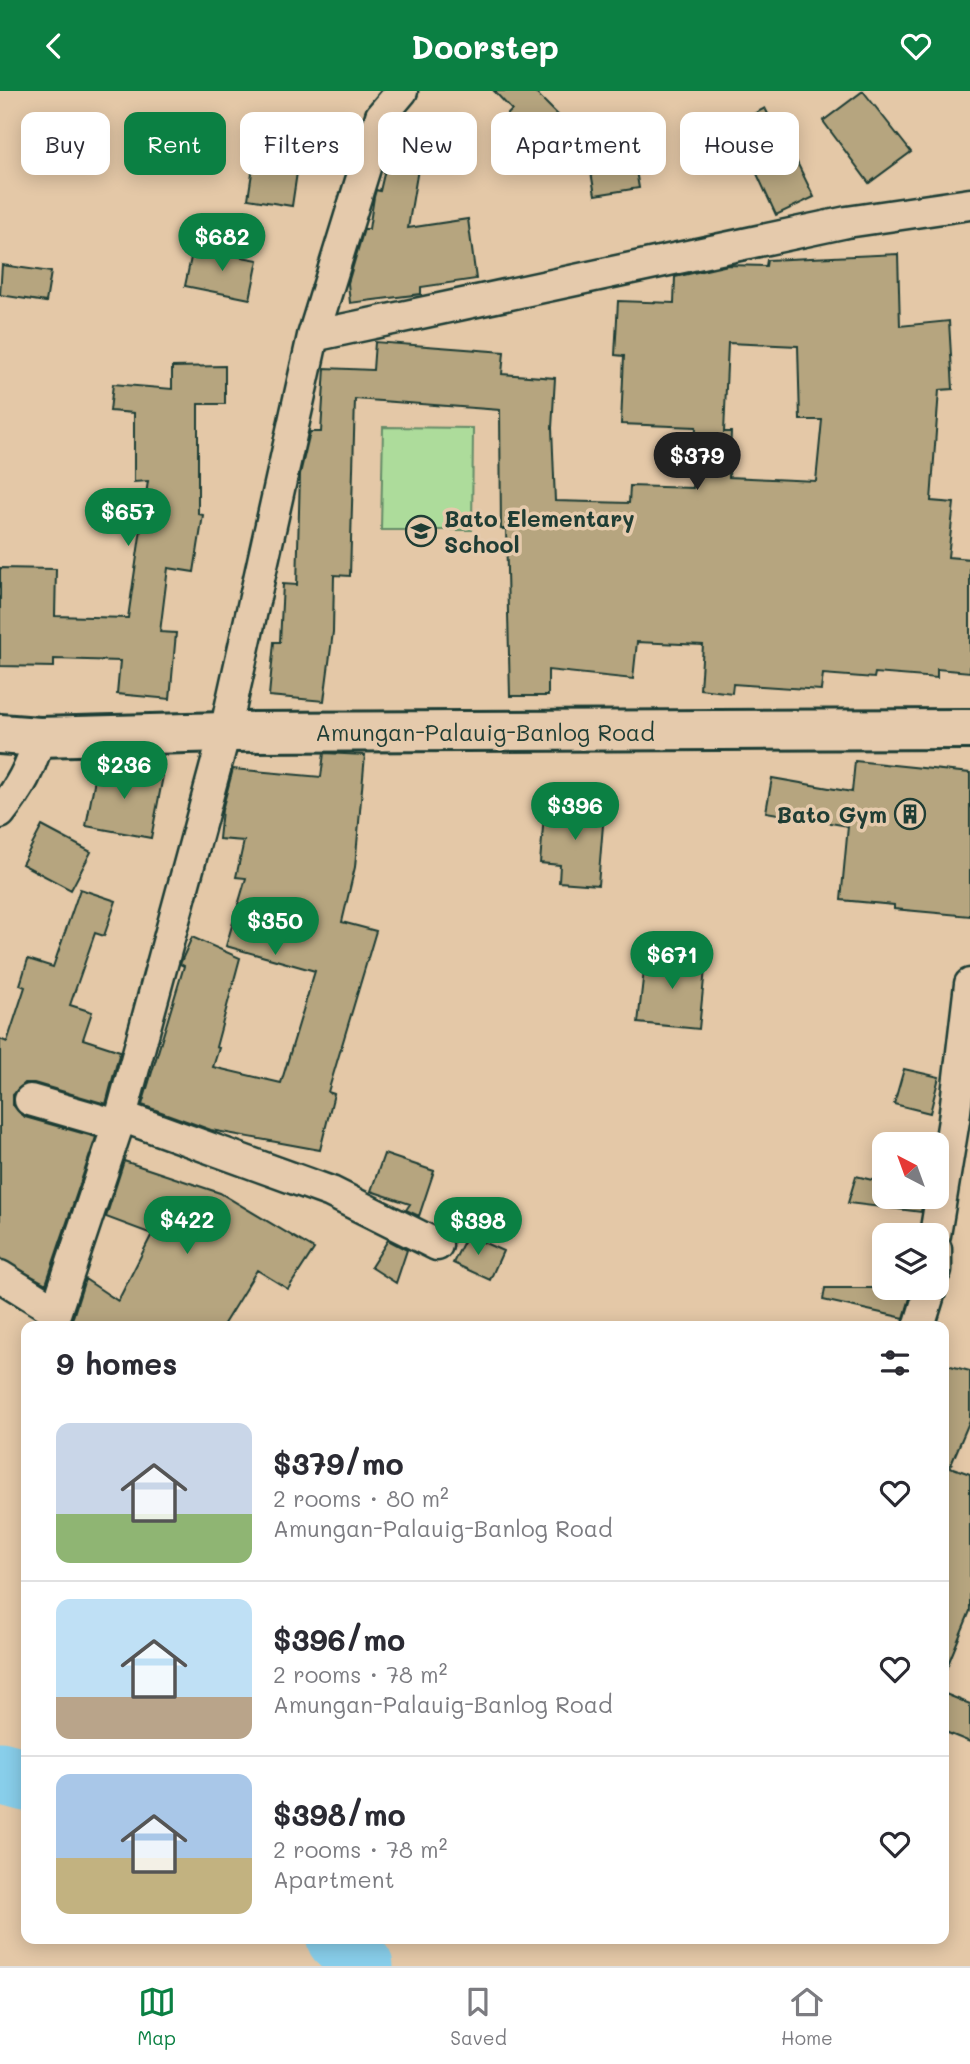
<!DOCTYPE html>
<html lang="en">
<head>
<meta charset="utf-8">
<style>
  :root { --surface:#fff; --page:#f2f2f3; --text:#2b2b33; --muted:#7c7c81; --line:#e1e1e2; --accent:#0b8043 }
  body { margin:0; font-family:Mali,sans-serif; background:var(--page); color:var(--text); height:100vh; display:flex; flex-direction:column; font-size:26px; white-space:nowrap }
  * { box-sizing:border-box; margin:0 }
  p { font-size:23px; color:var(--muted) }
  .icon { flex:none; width:38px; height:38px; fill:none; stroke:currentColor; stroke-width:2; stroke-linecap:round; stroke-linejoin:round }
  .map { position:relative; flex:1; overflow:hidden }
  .sheet { position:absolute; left:21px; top:1230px; width:928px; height:623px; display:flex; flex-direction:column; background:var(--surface); border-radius:14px; box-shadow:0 4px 18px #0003 }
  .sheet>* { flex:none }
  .hud { position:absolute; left:21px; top:21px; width:929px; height:63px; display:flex; gap:14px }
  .needle { width:46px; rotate:319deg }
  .tools { position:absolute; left:872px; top:1041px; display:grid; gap:14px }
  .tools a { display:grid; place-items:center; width:77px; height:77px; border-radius:14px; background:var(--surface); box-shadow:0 4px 18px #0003; font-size:35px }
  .price { position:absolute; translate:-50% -60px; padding:0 16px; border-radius:24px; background:var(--accent); color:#fff; font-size:23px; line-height:46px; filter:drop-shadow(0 2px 4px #0008) }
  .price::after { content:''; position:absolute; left:50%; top:42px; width:21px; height:16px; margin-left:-10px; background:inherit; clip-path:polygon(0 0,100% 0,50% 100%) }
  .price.active { background:#222; color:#fff }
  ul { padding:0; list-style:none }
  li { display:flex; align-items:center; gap:21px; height:175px; padding:0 35px }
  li+li { border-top:2px solid var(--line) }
  li span { display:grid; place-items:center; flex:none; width:196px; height:140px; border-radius:14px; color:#555 }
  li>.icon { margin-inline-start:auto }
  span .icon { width:84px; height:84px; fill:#fffc; stroke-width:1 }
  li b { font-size:30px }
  h2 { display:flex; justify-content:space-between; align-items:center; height:84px; padding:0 35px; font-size:30px }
  .pill { padding:0 24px; border-radius:14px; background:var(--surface); box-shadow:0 4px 18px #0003; font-size:24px; line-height:63px }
  .pill.active { background:var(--accent); color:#fff }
  header { display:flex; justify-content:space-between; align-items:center; height:91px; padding:0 35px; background:var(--accent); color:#fff; font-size:32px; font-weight:700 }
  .dock { display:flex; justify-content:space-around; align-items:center; height:98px; border-top:2px solid var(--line); background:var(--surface); font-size:19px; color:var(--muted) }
  .dock a { display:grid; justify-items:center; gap:4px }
  .dock .active { color:var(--accent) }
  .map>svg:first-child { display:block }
</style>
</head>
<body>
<header><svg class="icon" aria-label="back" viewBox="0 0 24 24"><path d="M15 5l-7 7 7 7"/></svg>Doorstep<svg class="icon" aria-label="heart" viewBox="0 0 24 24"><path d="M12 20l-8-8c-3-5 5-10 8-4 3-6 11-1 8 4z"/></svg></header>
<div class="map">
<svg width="970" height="1875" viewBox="0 0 970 1875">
  <rect width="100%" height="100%" fill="#e4c8a7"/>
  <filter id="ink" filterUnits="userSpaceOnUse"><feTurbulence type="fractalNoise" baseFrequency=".0143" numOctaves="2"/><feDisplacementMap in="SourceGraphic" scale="14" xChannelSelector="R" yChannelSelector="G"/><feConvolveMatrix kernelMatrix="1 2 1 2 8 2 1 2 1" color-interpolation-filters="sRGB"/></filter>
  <g filter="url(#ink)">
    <path fill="#addc9b" stroke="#668c68" stroke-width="2" d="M383 336 473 337 472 439H381Z"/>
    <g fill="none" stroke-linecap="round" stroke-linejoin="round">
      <path stroke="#88ceea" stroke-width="63" d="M0 1682 26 1689
        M338 1848 362 1875"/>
    </g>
    <path fill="#b6a57f" stroke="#1f3d34" stroke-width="2" fill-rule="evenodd" d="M494 0H534L566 32 530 67 497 34 512 19Z
      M863 0 911 61 869 92 823 30Z
      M765 17 785 57 789 55 814 106 776 124 734 33Z
      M628 33 639 97 595 104 584 40Z
      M258 42 302 48 292 115 248 108Z
      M387 70 418 78 408 137 468 128 476 188 421 196V203L350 212 348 192 364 138H369L374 106 376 99 380 100Z
      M193 157 258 169 250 208 185 195Z
      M898 163 900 235 949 230 953 298 939 299 931 410 954 412 948 466 970 468V581L937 578V587L875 582 874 587 823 583 821 599 733 593 732 602 700 598 703 554 637 551 633 588 548 579V605H510L506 438H501L500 319 355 308 350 485 334 484 333 541 324 610 269 605 274 551H280L283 493 297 494 300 383 310 341H321L325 277 373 279 375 251 504 261 502 283 555 287 552 337 555 410 629 412 630 395 693 397 696 336 621 333 624 265 615 264 618 210 674 212 675 186 728 174 766 175 767 169ZM728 252 798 255 800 329H822L816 390 729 386 731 341H724Z
      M2 174 51 181 46 211 0 204Z
      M225 275V313H198V423L203 424 194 481 168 477 160 541 176 542 170 608 117 603 120 570 54 568V576L0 575V477L56 478 55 525 128 527 148 390 134 391V322L110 320 113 293 172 298V276Z
      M324 662 365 664 355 776 342 831 376 840 328 1001 334 1003 320 1059 211 1039 142 1014 184 875 180 873 192 846 240 867 216 956 219 957 213 976 281 992 315 880 226 855 246 787 236 786 244 750 219 748 222 719 233 678 321 686Z
      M855 670 970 682V825L894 818V814L841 809 848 735 766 721 772 687 852 701Z
      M98 672 163 685 151 747 86 735Z
      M572 708 605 710 598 794 559 791 560 774 540 772 544 724 570 726Z
      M42 735 91 761 71 799 22 773Z
      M80 798 116 810 104 845 95 842 70 914 92 921 83 948 120 960 106 1013 34 992H25L13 1004V1014L25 1026 96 1046 46 1193 0 1168V948L7 951 25 896 20 894 28 868 53 876Z
      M646 862 706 868 699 938 638 932Z
      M904 978 939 986 930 1022 894 1013Z
      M384 1063 434 1080 419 1125 406 1119 410 1113 371 1100Z
      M124 1070 220 1102 314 1158 288 1198 257 1179 222 1236H63L73 1226 85 1188 118 1210 152 1143 106 1126Z
      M856 1085 884 1092V1106H924L921 1121 848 1112Z
      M467 1144 503 1160 490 1189 453 1172Z
      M388 1149 407 1159 396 1192 371 1176Z
      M825 1197H913L904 1227 823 1209Z
      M943 1273 970 1280V1329L950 1376 970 1383V1520L944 1583Z
      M943 1602 970 1613V1651L943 1640Z"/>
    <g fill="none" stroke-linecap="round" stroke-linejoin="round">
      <g stroke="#1f3d34" stroke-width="35">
        <path id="minor" d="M313 245 847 131 970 113
          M0 722C19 698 32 676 39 646
          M30 1009 117 1034
          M121 1025 331 1101 437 1154
          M935 1144 954 1029 970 893
          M936 1158V1179
          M0 1185 56 1220 121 1025 225 641 313 245 381 25 402 0
          M919 1236 931 1197"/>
      </g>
      <g stroke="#1f3d34" stroke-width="44">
        <path id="secondary" d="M0 643 39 646 225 641 970 638"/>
      </g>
      <use href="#minor" stroke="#e5caac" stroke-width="30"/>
      <use href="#secondary" stroke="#e5caac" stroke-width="38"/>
    </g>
  </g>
  <defs>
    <g id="school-ring" transform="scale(1.575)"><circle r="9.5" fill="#e5caac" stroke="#1f3d34" stroke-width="1.5"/><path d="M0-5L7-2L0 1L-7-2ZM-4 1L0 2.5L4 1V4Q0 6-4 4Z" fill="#1f3d34"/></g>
    <g id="building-ring" transform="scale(1.575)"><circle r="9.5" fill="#e5caac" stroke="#1f3d34" stroke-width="1.5"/><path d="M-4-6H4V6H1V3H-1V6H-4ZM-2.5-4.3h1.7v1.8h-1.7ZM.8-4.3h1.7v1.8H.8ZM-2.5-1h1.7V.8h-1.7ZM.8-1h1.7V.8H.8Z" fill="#1f3d34"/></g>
  </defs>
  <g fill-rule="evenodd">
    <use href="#school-ring" x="421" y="440"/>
    <use href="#building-ring" x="910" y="723"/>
  </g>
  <g text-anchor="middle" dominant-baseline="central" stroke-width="7" stroke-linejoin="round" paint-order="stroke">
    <g font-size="23" font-weight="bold" fill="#1f3d34" stroke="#e5caac" text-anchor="start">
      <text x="444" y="427">Bato Elementary<tspan x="444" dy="26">School</tspan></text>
      <text x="887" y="723" text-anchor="end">Bato Gym</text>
    </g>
    <g font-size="23" fill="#1f3d34" stroke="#e5caac">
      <text x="485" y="641">Amungan-Palauig-Banlog Road</text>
    </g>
  </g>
</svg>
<div class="tools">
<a><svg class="needle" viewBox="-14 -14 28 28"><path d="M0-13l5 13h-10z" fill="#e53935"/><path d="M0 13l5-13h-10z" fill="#7c7c81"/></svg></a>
<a><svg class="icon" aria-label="layers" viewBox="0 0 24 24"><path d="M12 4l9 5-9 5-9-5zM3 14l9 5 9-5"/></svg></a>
</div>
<b class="price" style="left:222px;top:182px">$682</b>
<b class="price active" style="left:697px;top:401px">$379</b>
<b class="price" style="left:128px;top:457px">$657</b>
<b class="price" style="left:124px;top:710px">$236</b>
<b class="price" style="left:575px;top:751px">$396</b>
<b class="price" style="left:275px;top:866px">$350</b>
<b class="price" style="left:672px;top:900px">$671</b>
<b class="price" style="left:187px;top:1165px">$422</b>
<b class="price" style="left:478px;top:1166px">$398</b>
<div class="hud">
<a class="pill">Buy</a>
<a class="pill active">Rent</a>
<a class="pill">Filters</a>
<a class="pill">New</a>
<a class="pill">Apartment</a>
<a class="pill">House</a>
</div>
<section class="sheet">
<h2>9 homes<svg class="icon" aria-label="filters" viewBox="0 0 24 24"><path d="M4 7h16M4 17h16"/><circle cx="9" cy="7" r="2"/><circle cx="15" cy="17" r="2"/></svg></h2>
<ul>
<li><span style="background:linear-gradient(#c9d6e8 65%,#8fb573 0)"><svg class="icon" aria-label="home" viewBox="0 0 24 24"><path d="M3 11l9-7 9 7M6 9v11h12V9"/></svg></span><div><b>$379/mo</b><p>2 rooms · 80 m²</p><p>Amungan-Palauig-Banlog Road</p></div><svg class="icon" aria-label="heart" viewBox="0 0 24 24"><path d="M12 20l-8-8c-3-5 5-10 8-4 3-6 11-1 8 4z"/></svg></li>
<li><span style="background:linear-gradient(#bfe0f5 70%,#b9a48a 0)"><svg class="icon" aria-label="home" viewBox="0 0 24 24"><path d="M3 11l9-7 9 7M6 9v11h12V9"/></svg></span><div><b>$396/mo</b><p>2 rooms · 78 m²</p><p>Amungan-Palauig-Banlog Road</p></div><svg class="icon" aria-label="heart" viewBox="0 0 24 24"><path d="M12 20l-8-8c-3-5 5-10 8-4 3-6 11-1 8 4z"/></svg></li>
<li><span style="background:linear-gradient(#a9c7e8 60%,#c2b280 0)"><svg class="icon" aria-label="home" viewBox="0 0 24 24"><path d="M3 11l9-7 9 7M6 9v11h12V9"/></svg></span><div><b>$398/mo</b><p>2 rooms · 78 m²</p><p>Apartment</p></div><svg class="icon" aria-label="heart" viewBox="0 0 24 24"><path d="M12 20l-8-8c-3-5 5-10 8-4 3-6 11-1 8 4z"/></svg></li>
</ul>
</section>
</div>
<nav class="dock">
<a class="active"><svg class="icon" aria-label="map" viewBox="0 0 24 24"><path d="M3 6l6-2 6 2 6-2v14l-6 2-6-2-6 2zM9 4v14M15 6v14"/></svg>Map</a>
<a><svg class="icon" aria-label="saved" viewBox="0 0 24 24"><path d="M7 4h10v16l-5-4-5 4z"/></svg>Saved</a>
<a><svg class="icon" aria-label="home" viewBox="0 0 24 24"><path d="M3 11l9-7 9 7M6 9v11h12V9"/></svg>Home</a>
</nav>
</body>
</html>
